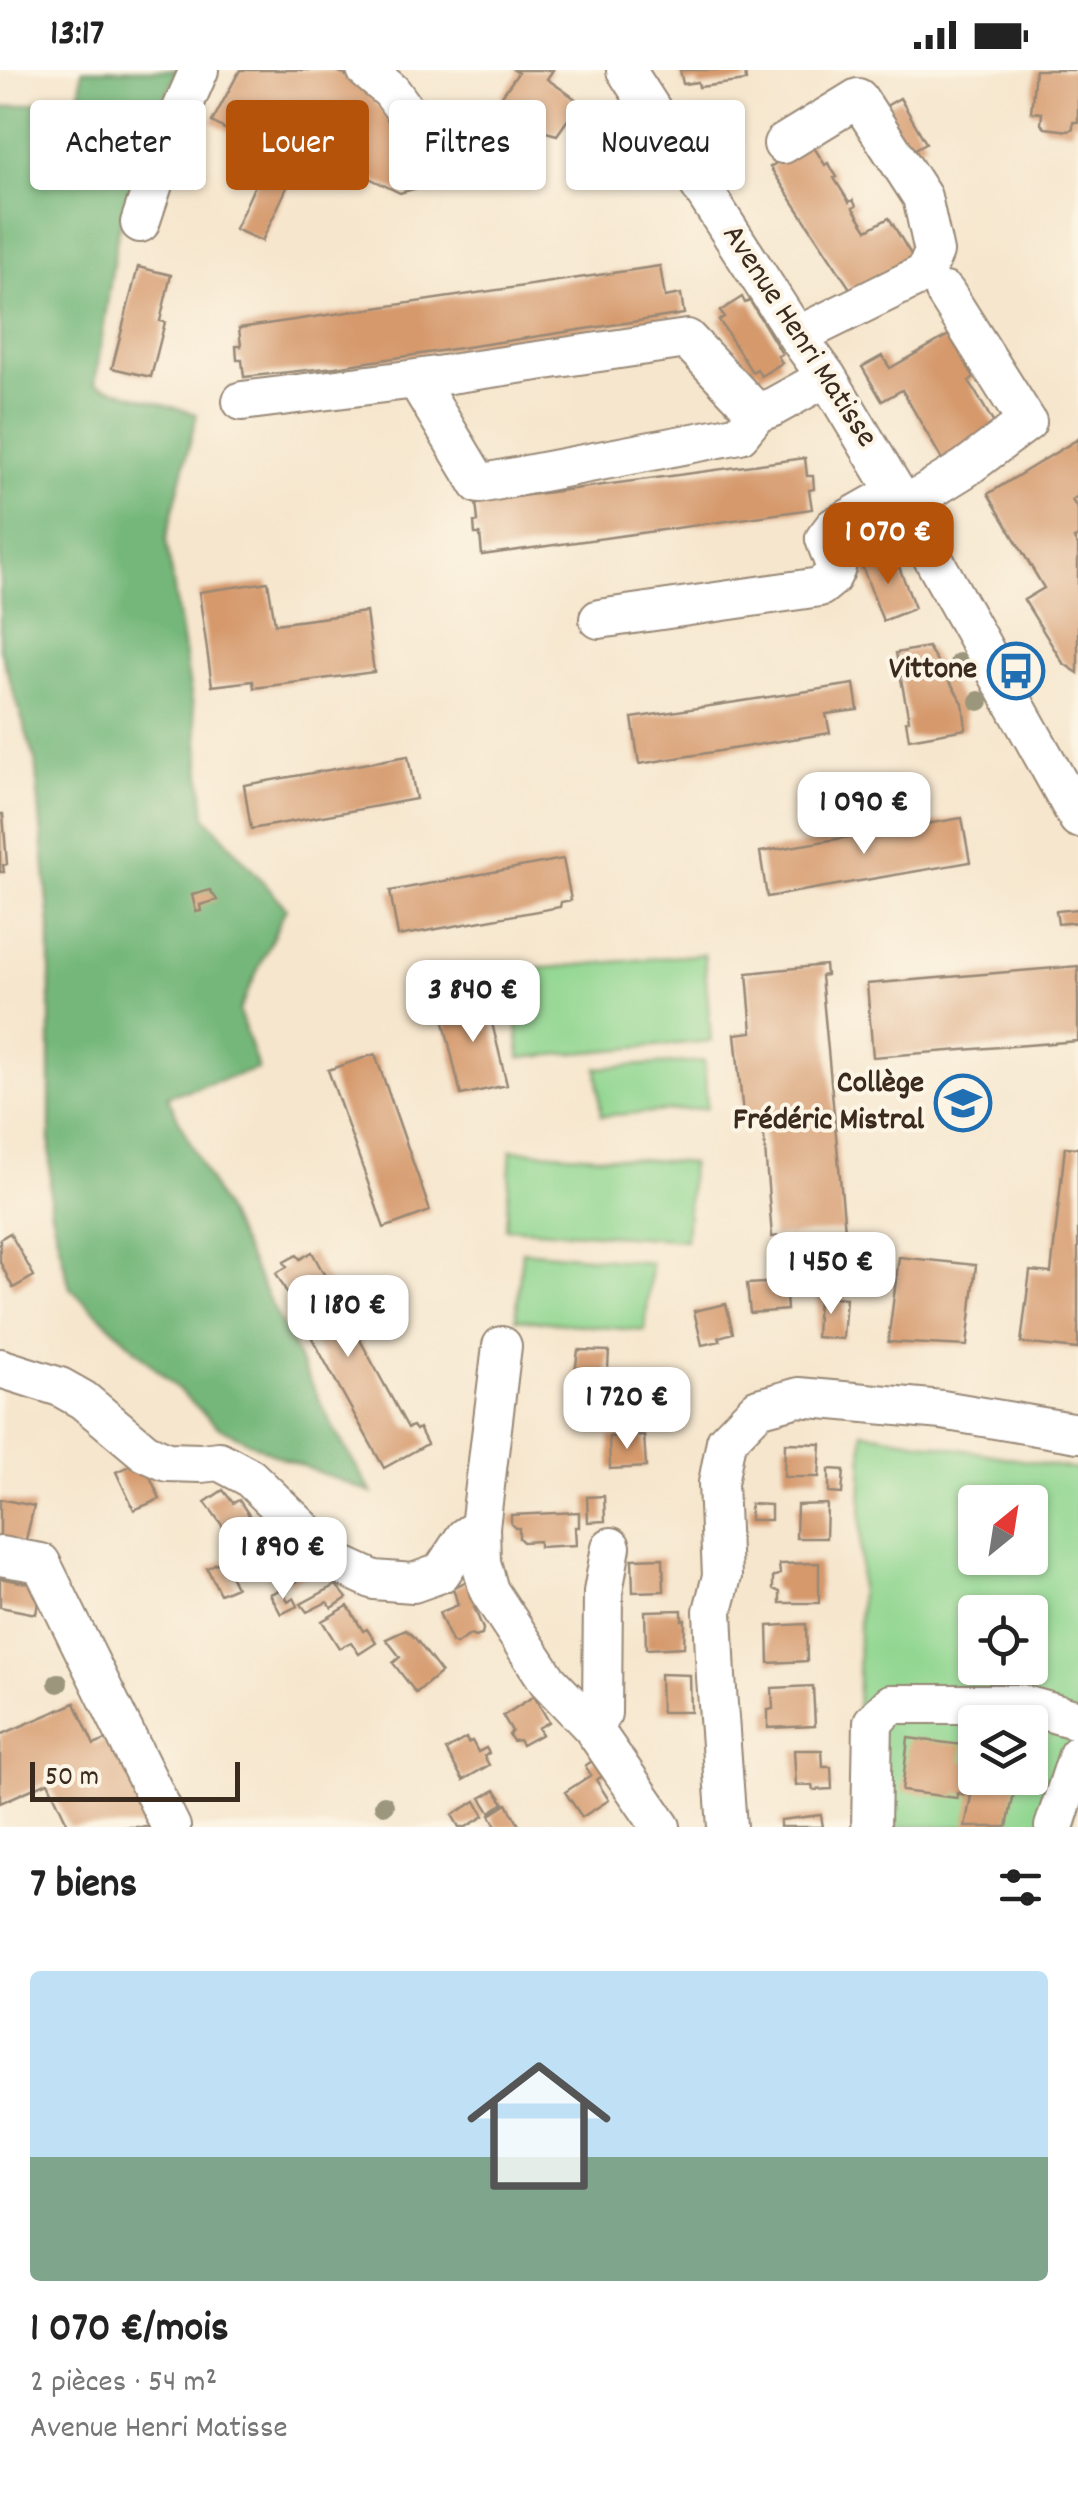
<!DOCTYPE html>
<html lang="fr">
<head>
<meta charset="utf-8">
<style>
  :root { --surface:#fff; --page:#f6f6f6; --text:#222; --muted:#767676; --accent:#b45309 }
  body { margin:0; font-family:Dekko,sans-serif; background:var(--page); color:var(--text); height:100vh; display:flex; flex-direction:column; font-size:38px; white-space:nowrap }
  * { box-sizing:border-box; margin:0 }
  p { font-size:32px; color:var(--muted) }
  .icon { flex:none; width:55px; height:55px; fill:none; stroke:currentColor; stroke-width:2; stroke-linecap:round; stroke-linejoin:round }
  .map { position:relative; height:1757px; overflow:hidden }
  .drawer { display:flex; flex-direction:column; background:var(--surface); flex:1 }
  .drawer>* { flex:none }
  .banner { position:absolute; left:30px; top:30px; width:1020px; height:90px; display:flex; gap:20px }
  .needle { width:65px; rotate:30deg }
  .tools { position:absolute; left:958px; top:1415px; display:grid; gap:20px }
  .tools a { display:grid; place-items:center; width:90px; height:90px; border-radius:10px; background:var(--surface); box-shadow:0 2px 8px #0004; font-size:50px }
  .scale { position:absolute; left:30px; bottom:25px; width:210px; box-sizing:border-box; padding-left:10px; border:5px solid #3b2a1e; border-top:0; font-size:28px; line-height:35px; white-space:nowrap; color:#3b2a1e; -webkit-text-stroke:8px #fcf5e5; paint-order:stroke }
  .price { position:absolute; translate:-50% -85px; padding:0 22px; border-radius:20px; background:#fff; color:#222; font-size:32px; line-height:65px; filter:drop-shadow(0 2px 5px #0008) }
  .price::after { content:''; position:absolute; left:50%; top:60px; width:30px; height:22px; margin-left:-15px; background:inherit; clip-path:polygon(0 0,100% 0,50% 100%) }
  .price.current { background:var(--accent); color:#fff }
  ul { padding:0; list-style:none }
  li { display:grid; align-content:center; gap:20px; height:530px; padding:0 30px }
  li span { display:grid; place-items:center; height:310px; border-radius:10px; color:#555 }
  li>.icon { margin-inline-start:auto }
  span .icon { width:180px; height:180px; fill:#fffc; stroke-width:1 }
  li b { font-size:42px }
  h2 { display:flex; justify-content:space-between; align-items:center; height:120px; padding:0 30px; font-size:42px }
  .pill { padding:0 35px; border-radius:10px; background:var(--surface); box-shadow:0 2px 8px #0004; font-size:35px; line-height:90px }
  .pill.current { background:var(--accent); color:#fff }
  .status { display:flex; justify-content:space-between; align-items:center; height:70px; padding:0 50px; background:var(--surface); direction:ltr }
  .status svg { height:28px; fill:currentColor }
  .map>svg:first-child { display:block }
</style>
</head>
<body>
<div class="status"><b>13:17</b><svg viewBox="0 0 49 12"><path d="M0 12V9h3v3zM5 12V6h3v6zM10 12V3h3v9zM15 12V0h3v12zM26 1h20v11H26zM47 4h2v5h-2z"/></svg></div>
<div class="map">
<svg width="1078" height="1757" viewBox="0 0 1078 1757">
  <rect width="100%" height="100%" fill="#fcf5e5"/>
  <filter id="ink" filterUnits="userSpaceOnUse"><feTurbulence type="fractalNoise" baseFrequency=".01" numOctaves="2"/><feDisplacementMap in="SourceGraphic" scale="20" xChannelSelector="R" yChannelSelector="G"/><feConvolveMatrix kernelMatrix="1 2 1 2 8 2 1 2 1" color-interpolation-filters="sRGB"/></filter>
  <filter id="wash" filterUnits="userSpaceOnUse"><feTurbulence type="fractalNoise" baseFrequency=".0048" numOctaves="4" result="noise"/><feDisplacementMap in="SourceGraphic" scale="40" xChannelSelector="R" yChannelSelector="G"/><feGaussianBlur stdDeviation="2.25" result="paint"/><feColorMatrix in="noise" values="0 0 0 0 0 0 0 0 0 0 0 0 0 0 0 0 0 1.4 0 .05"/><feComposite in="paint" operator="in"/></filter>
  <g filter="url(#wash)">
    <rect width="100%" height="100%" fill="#f6e6cd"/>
    <path fill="#90d690" stroke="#668057" stroke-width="2.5" fill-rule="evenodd" d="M704 884 711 971 520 988 512 901Z
      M704 991 707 1038 601 1046 597 998Z
      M511 1080 691 1093 686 1170 506 1158Z
      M522 1181 651 1193 645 1261 516 1249Z
      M863 1362 1078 1400V1697L1070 1757H855ZM975 1432H1030V1488H975ZM975 1542H1030V1598H975ZM975 1652H1030V1708H975Z"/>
    <path fill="#74b77a" stroke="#58704c" stroke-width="2.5" d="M82 0H178L151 58 118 161 95 314 197 344 166 469 197 662 205 746 286 838 239 941 258 999 167 1026 335 1361 372 1423 277 1386 217 1356 70 1218 50 1138V854L35 690 0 579V38L80 26Z"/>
    <g id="blocks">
      <path fill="#d5996c" d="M240 0H336L349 8 365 21 395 55 414 94 421 117 400 123 330 89 336 77 318 68 321 62 273 35 252 74 212 52Z
        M514 0H553L547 9 580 32 557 65 542 61 544 58 501 27 518 3Z
        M680 0H745L746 11 699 17 698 12 683 14Z
        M1035 0H1078V52H1073V58L1069 61 1045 58 1041 54 1042 43 1031 42Z
        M900 28 926 73 903 86 876 42Z
        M810 71 825 95 828 93 837 107 834 108 849 132 853 130 856 136 853 138 867 160 889 148 913 188 851 220 770 97Z
        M269 84 297 96 262 171 235 159Z
        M660 196 665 227 681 224 684 244 335 297 244 307 242 290H237L236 276H241L239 258Z
        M138 197 171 205 160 251 165 252 151 307 112 298Z
        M742 227 745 233 750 231 782 284 778 286 782 293 761 306 757 299 752 302 719 250 724 247 720 241Z
        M949 265 974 307 969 311 999 362 944 393 902 320 882 331 862 297 882 286 890 298Z
        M1078 369V426L1072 430 1078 439V467L1074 469 1078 476V603L1063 593 1024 530 1044 518 988 424Z
        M805 388 807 406H813L814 419 809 420 812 439 482 485 480 464H475L474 452 478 451 476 432Z
        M894 484 915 538 883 551 862 496Z
        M268 512 275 554 366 542 374 602 254 618 253 611 212 616 199 522Z
        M928 577 963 633 966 659 909 669 906 651 909 650 896 583Z
        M854 614 858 640 826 644 830 663 639 694 632 648Z
        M408 686 416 729 251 759 244 715Z
        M0 744H3L7 794 3 795 4 802H0Z
        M962 748 970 792 767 827 760 782Z
        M563 789 571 830 561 832 560 837 398 866 390 821Z
        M210 820 217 830 200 835 201 841 196 842 192 825Z
        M1078 839V852L1058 854 1056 841Z
        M825 895 826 905 821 906 845 1160 772 1167 763 1053 744 1055 735 964 752 962 747 903Z
        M1078 896V971L873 987 867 914Z
        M485 924 507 1015 461 1025 440 935Z
        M375 984 430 1141 384 1158 328 1000Z
        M1065 1077 1078 1078V1279L1021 1273 1030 1201 1051 1203Z
        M10 1163 34 1206 13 1218 0 1192V1169Z
        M312 1182 332 1219 337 1216 346 1232 341 1235 408 1358 413 1356 416 1360 419 1358 427 1374 384 1398 276 1203 287 1197 284 1192 297 1185 300 1189Z
        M899 1187 976 1195 967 1276 888 1272Z
        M785 1212 787 1240 750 1243 747 1214Z
        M818 1226 846 1228 843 1269 816 1267Z
        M726 1234 733 1263 719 1267 720 1271 702 1275 694 1241Z
        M578 1280 609 1281 607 1313 574 1311Z
        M644 1365 646 1397 610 1399 609 1367Z
        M785 1373 821 1374 819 1407H784Z
        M139 1392 144 1403 148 1402 160 1429 134 1440 116 1402Z
        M829 1399 844 1400 842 1424 829 1423Z
        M223 1420 233 1433 239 1430 253 1451 230 1466 205 1432Z
        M604 1426 605 1451 588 1452 587 1427Z
        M0 1429 34 1436 25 1474 0 1469Z
        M750 1434 771 1435V1450H750Z
        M827 1434 826 1468H796L797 1435Z
        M579 1442V1457H575L576 1475 539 1477V1471L523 1472 519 1468V1458H515L511 1454V1445Z
        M262 1447 278 1464 251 1476 248 1471 265 1460 257 1450Z
        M288 1474 297 1488 304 1485 310 1491 303 1498 306 1505 290 1515 275 1487 287 1481 284 1476Z
        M663 1488 664 1521 633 1522 632 1489Z
        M223 1490 236 1517 220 1524 207 1498Z
        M819 1493V1533H780V1522L773 1519V1507L780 1504 779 1494Z
        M0 1508 41 1516 36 1544 0 1537Z
        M471 1509 480 1534 474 1537 483 1559 482 1565 475 1567 470 1565 456 1574 452 1572 439 1543 458 1535 453 1518Z
        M336 1515 347 1528 332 1538 327 1532 307 1542 301 1534Z
        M281 1519 288 1532 294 1528 298 1536 281 1544 270 1524Z
        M348 1536 363 1561 367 1559 376 1573 359 1584 351 1572 339 1578 322 1551Z
        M682 1540V1550H685L684 1577 646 1579 645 1541Z
        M806 1554 807 1591 769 1593 768 1556Z
        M406 1560 415 1568 441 1602 416 1623 393 1593 400 1587 386 1569Z
        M660 1604 690 1605 691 1642H661Z
        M813 1616 815 1656 768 1658V1640L773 1639 772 1618Z
        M534 1626 549 1652 538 1658 542 1664 522 1675 519 1670 513 1671 509 1665 512 1661 503 1646Z
        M75 1633 94 1675 111 1668 158 1757H69L48 1712 0 1733V1665Z
        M466 1668 468 1673 472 1671 478 1682 486 1678 489 1683 484 1686 489 1695 463 1710 446 1680Z
        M908 1668 963 1675 961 1690 975 1693V1708H1017L1007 1757H965L971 1726 957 1723V1728L902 1721Z
        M794 1680H822L823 1697H831L832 1719 813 1720 812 1715 796 1716Z
        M599 1686 610 1702 596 1710 609 1730 582 1747 565 1722 591 1705 585 1696Z
        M495 1720 504 1733 490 1742 481 1728Z
        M476 1731 484 1746 466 1757H459L452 1745Z
        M507 1734 520 1757H496L490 1745Z
        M821 1745 823 1757H780V1750Z"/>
    </g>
  </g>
  <g filter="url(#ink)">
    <use href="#blocks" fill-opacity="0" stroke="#988876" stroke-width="2.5"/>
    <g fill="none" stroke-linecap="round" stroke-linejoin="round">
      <g stroke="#988876" stroke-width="42">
        <path id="minor" d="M366 0 391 21 444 94 468 87 480 78
          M626 0 797 266 827 307 896 422 1078 748
          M783 74 858 28 922 127 934 182 925 203 797 266
          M140 153 165 78 199 0
          M242 331 416 309
          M757 343 687 269 416 309 479 414 740 364 757 343 773 337 827 307
          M904 436 964 399 1027 352 945 222
          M599 549 820 517 831 508 836 498 825 469 834 457 896 422
          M502 1276 480 1457 481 1492 489 1521 548 1611 592 1657 661 1757
          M0 1298 60 1317 83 1330 145 1382 167 1392 201 1393 219 1391 249 1407 339 1494 374 1510 413 1513 441 1503 465 1467 480 1457
          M0 1486 41 1493 171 1757
          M592 1657 602 1643 603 1522 611 1477
          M727 1757 716 1607 713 1541 722 1506 718 1413 726 1371 758 1338 799 1327 942 1340 1078 1363
          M871 1757 873 1652 891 1634H1021L1078 1650
          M1054 1757 1078 1685"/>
      </g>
      <use href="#minor" stroke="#fff" stroke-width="38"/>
    </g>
    <g fill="#9b967c">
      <circle cx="959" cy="593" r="10"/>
      <circle cx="979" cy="631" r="10"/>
      <circle cx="58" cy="1613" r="10"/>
      <circle cx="384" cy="1735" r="10"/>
    </g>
  </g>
  <defs>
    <g id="bus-ring" transform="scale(2.875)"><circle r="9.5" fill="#fcf5e5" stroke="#1f6fb2" stroke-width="1.5"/><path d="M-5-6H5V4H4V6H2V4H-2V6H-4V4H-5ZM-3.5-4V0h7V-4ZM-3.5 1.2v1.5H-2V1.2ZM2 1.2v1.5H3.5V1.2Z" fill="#1f6fb2"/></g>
    <g id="school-ring" transform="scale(2.875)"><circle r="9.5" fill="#fcf5e5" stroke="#1f6fb2" stroke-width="1.5"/><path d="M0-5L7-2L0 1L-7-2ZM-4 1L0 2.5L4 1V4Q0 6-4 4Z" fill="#1f6fb2"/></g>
  </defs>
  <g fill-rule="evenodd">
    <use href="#bus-ring" x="1016" y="601"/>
    <use href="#school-ring" x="963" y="1033"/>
  </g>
  <g text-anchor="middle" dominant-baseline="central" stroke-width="8" stroke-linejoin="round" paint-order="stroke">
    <g font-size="32" fill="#3b2a1e" stroke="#fcf5e5">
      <text transform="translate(798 267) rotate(57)">Avenue Henri Matisse</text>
    </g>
    <g font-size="32" font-weight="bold" fill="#3b2a1e" stroke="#fcf5e5" text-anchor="end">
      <text x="977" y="601">Vittone</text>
      <text x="924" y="1015">Collège<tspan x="924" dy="37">Frédéric Mistral</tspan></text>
    </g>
  </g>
</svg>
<div class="tools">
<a><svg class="needle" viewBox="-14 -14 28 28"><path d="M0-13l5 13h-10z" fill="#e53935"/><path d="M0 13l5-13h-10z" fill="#767676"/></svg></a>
<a><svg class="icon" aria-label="locate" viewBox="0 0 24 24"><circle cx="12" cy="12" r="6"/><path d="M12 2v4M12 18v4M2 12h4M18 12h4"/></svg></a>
<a><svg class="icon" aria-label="layers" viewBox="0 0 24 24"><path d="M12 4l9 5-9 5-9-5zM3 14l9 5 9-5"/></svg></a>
</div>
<div class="scale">50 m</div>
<b class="price current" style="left:888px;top:517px">1 070 €</b>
<b class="price" style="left:864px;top:787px">1 090 €</b>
<b class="price" style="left:473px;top:975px">3 840 €</b>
<b class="price" style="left:831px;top:1247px">1 450 €</b>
<b class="price" style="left:348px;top:1290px">1 180 €</b>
<b class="price" style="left:627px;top:1382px">1 720 €</b>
<b class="price" style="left:283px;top:1532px">1 890 €</b>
<div class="banner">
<a class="pill">Acheter</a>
<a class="pill current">Louer</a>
<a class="pill">Filtres</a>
<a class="pill">Nouveau</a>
</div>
</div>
<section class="drawer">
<h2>7 biens<svg class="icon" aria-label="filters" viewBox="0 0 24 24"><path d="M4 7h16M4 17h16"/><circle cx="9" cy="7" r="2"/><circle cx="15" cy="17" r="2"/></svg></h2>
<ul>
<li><span style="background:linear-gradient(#bfe0f5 60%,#7fa58c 0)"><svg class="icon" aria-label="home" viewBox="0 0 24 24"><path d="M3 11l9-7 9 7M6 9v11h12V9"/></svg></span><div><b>1 070 €/mois</b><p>2 pièces · 54 m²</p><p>Avenue Henri Matisse</p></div></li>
</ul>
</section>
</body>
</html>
